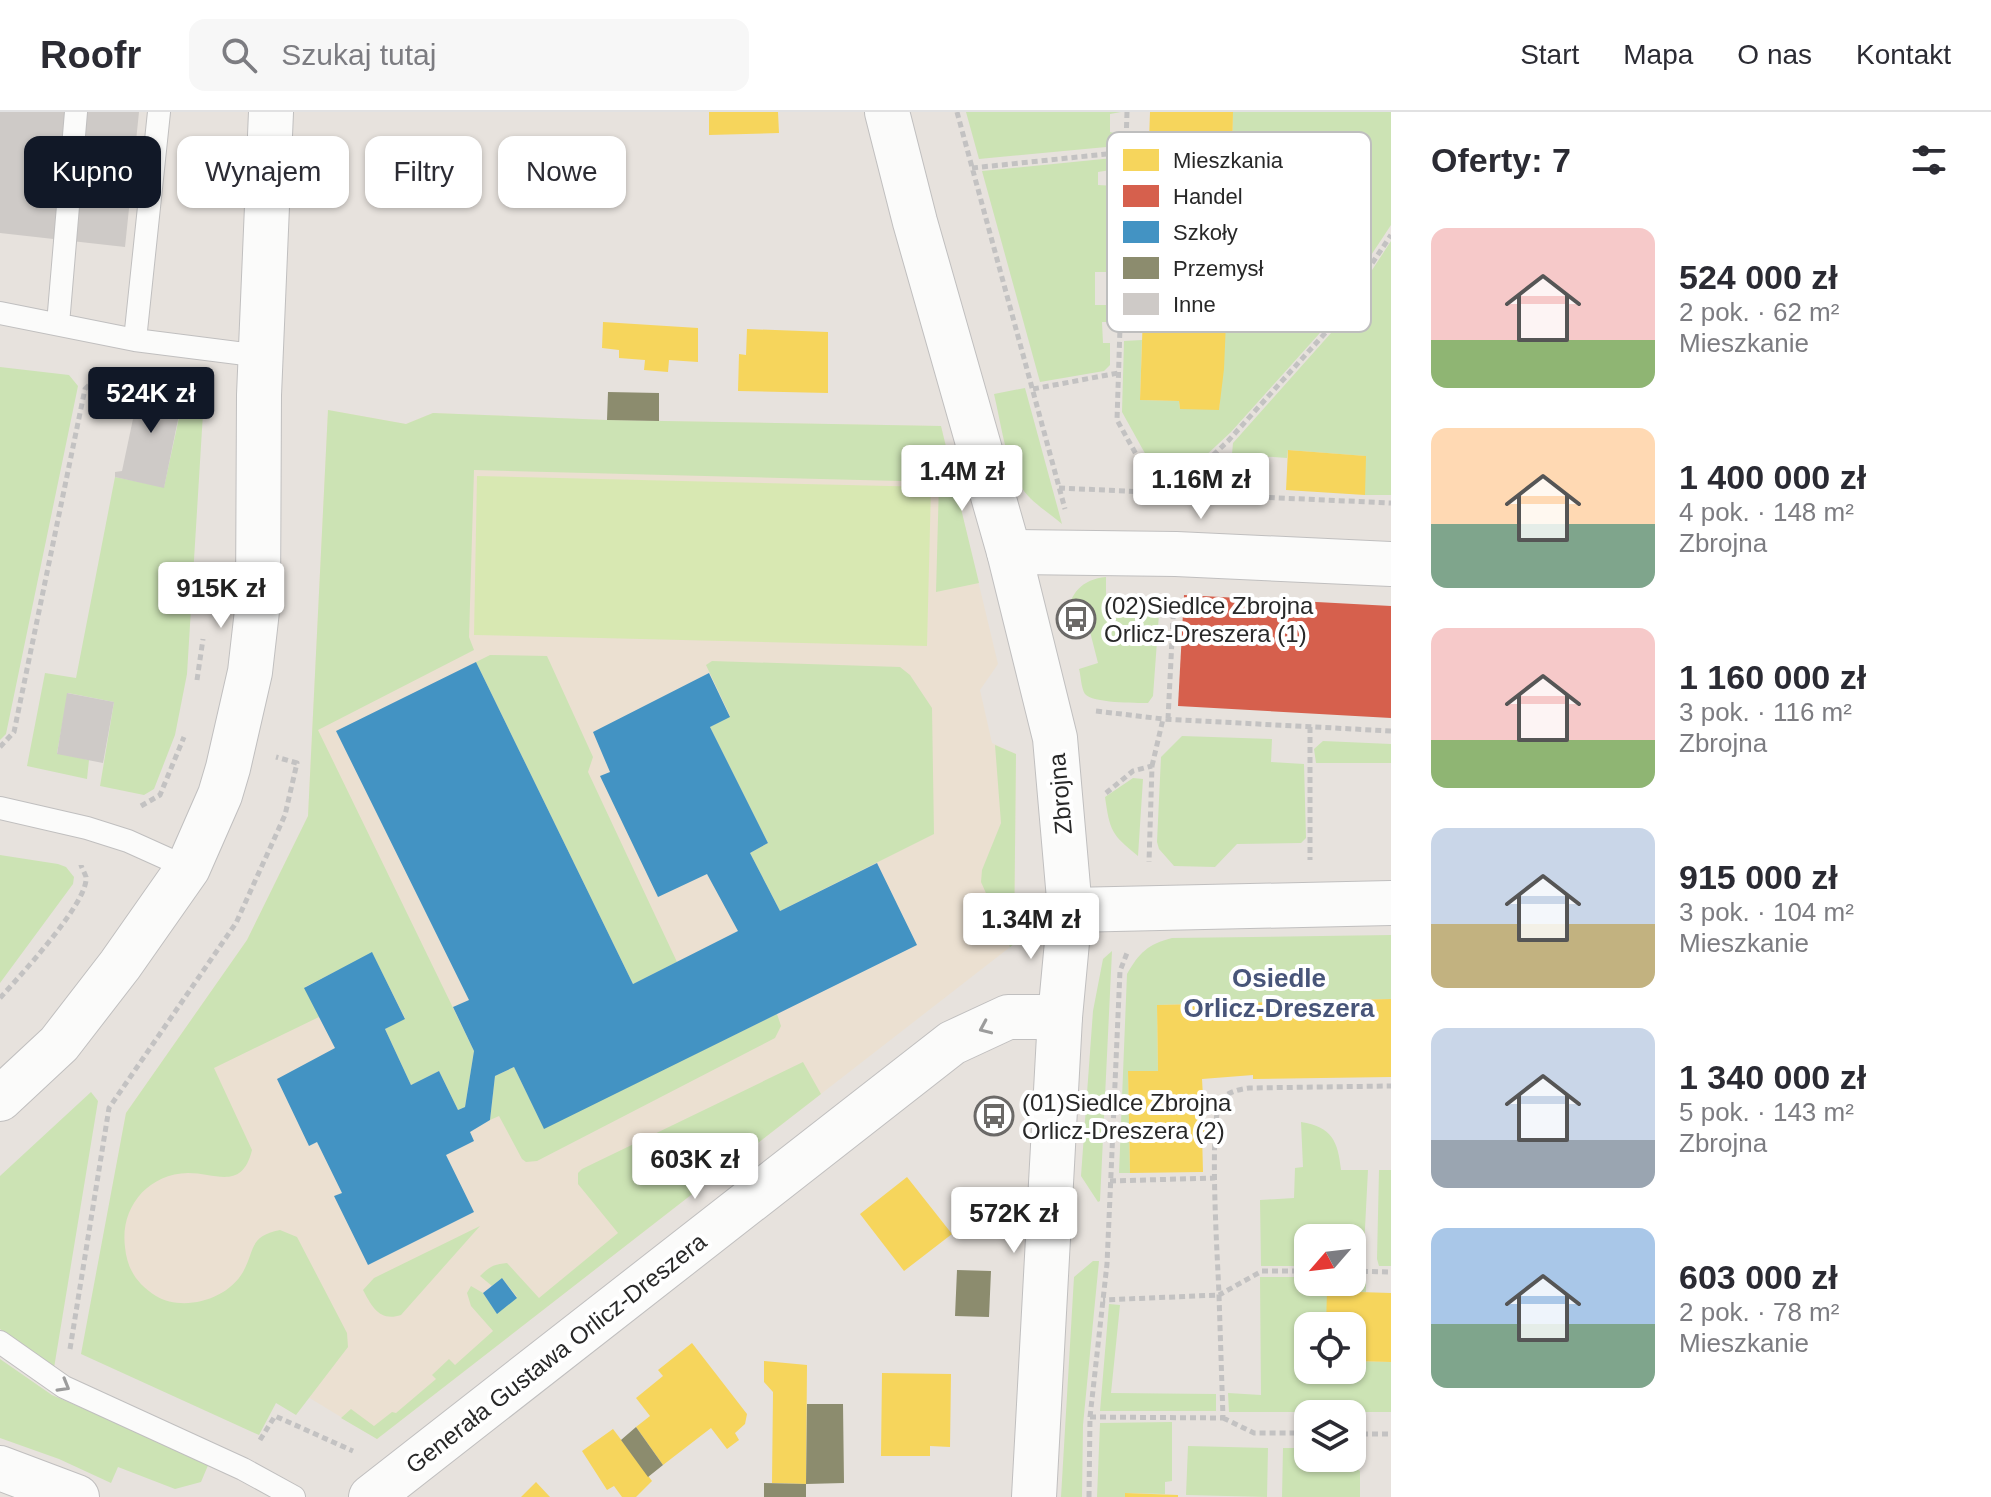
<!DOCTYPE html>
<html lang="pl">
<head>
<meta charset="utf-8">
<style>
  :root { --surface:#fff; --page:#f7f7f7; --text:#2b2b33; --muted:#7c7c81; --line:#e1e1e2; --accent:#111827 }
  body { margin:0; font-family:Helvetica,sans-serif; background:var(--page); color:var(--text); height:100vh; display:flex; flex-direction:column; font-size:30px; white-space:nowrap }
  * { box-sizing:border-box; margin:0 }
  p { font-size:26px; color:var(--muted) }
  .icon { flex:none; width:44px; height:44px; fill:none; stroke:currentColor; stroke-width:2; stroke-linecap:round; stroke-linejoin:round }
  .map { position:relative; flex:1; overflow:hidden }
  .details { display:flex; flex-direction:column; background:var(--surface); width:600px }
  .details>* { flex:none }
  .banner { position:absolute; left:24px; top:24px; width:760px; height:72px; display:flex; gap:16px }
  .needle { width:52px; rotate:242deg }
  .fabs { position:absolute; left:1294px; top:1112px; display:grid; gap:16px }
  .fabs a { display:grid; place-items:center; width:72px; height:72px; border-radius:16px; background:var(--surface); box-shadow:0 2px 6px #0004; font-size:40px }
  .price { position:absolute; translate:-50% -68px; padding:0 18px; border-radius:8px; background:#fff; color:#222; font-size:26px; line-height:52px; filter:drop-shadow(0 2px 4px #0008) }
  .price::after { content:''; position:absolute; left:50%; top:48px; width:24px; height:18px; margin-left:-12px; background:inherit; clip-path:polygon(0 0,100% 0,50% 100%) }
  .price.active { background:var(--accent); color:#fff }
  ul { padding:0; list-style:none }
  li { display:flex; align-items:center; gap:24px; height:200px; padding:0 40px }
  li span { display:grid; place-items:center; flex:none; width:224px; height:160px; border-radius:16px; color:#555 }
  li>.icon { margin-inline-start:auto }
  span .icon { width:96px; height:96px; fill:#fffc; stroke-width:1 }
  li b { font-size:34px }
  h2 { display:flex; justify-content:space-between; align-items:center; height:96px; padding:0 40px; font-size:34px }
  .pill { padding:0 28px; border-radius:16px; background:var(--surface); box-shadow:0 2px 6px #0004; font-size:28px; line-height:72px }
  .pill.active { background:var(--accent); color:#fff }
  header { display:flex; align-items:center; gap:48px; box-sizing:border-box; height:112px; padding:0 40px; background:var(--surface); border-bottom:2px solid var(--line) }
  header strong { font-size:38px }
  nav { display:flex; gap:44px; margin-inline-start:auto; font-size:28px }
  .search { width:560px; height:72px; background:var(--page); display:flex; align-items:center; gap:20px; box-sizing:border-box; padding:0 28px; border-radius:16px; color:var(--muted); font-size:30px }
  main { display:flex; flex:1; min-height:0 }
  .map>svg:first-child { display:block }
</style>
</head>
<body>
<header>
<strong>Roofr</strong>
<div class="search"><svg class="icon" aria-label="search" viewBox="0 0 24 24"><circle cx="10" cy="10" r="6"/><path d="M15 15l6 6"/></svg>Szukaj tutaj</div>
<nav><a>Start</a><a>Mapa</a><a>O nas</a><a>Kontakt</a></nav>
</header>
<main>
<div class="map">
<svg width="1391" height="1385" viewBox="0 0 1391 1385">
  <rect width="100%" height="100%" fill="#e7e2dd"/>
  <path fill="#ebe0d1" d="M328 298 406 312 433 301 607 308 941 314 998 552 980 578 992 631 1016 642 1014 832 377 1327 290 1274 84 1231 126 1001 247 828 308 704Z"/>
  <path fill="#cce3b4" d="M966 0H1121L1110 2V20L1119 22 1117 34 979 47Z
    M1233 0H1391V113L1319 222 1231 320 1202 347 1190 354H1152L1122 300 1124 229 1142 228 1140 288 1179 289 1180 297H1219L1226 210H1223L1225 175H1228L1229 50H1232Z
    M1113 46 1117 57 1098 60V73L1116 74 1115 117H1107V137H1113V160H1095V193H1111L1112 210H1102L1103 231H1110V253L1104 259 1040 270 982 59Z
    M1391 129V383H1365V344L1288 338 1287 346 1232 342 1233 331 1331 221Z
    M0 255 69 263 78 274 6 622 0 628Z
    M1025 276 1062 412C1048 400 1029 389 1020 373 1005 347 1001 311 994 282Z
    M185 278 192 281 203 301 187 562 175 623 154 677 144 683 100 674 114 590 68 581 57 641 89 648 87 667 27 654 45 561 76 566 115 365 164 375Z
    M328 298 406 312 433 301 607 308 941 314 979 471 936 480 939 370 474 358 469 525 474 538 318 618 474 939 465 995 458 998 439 959 411 973 385 917 405 906 372 841 305 875 319 905 214 956 252 1038C242 1079 216 1061 188 1061 147 1062 120 1096 125 1135 127 1157 137 1172 156 1184 183 1200 227 1188 243 1160 255 1138 249 1124 280 1118L297 1125 347 1221 348 1235 296 1303 276 1291 259 1323 81 1242 126 1001 247 828 308 704Z
    M1229 347 1265 351 1264 367 1245 365 1244 378 1195 376V371L1217 348Z
    M1106 465V501L1159 502 1153 584 1148 591C1136 591 1092 591 1085 582 1081 576 1081 564 1079 557L1098 551 1087 508 1069 512C1065 486 1080 467 1106 465Z
    M490 543 547 544 593 645 588 660 677 850 633 872 476 550Z
    M712 549 900 555 910 563 932 596 934 722 780 799 750 741 768 731 710 615 730 604 706 553Z
    M1182 624 1272 627 1271 650 1304 652 1306 726 1301 731 1237 732 1215 755 1174 754 1159 737 1157 730 1161 645Z
    M1323 629 1391 632V651H1316L1314 637Z
    M995 633 1016 642 1014 832 1010 835 981 770 982 758 1001 711Z
    M1133 666 1143 667 1138 744C1111 722 1110 719 1105 685Z
    M0 743 58 752 66 755 74 765 73 772 0 871Z
    M1391 823V887L1157 893 1158 959 1128 960 1130 1061H1119L1127 862C1139 841 1148 832 1172 826Z
    M1112 839 1100 1089 1098 1090 1081 1064 1093 899 1103 847Z
    M777 902 781 914 775 926 537 1049 526 1050 522 1047 499 1004 490 1008 495 964 514 955 544 1016Z
    M803 950 821 982 377 1327 341 1306 351 1297 374 1314 392 1300 396 1301 436 1267 432 1263 449 1247 455 1253 493 1219 471 1194 467 1181 471 1174 483 1181 497 1201 517 1185 502 1166 492 1174 480 1164C489 1155 494 1152 507 1151L539 1186 618 1121 578 1072V1061L582 1057Z
    M91 980 98 989 54 1256 0 1217V1064Z
    M1301 1010C1332 1015 1338 1029 1341 1058H1368L1363 1155H1352V1126H1308V1154H1261L1260 1088 1294 1086 1295 1056 1303 1055Z
    M1379 1058H1391V1154H1379L1377 1147Z
    M480 1114 401 1203C380 1210 372 1195 363 1178L374 1166Z
    M1093 1149H1099L1083 1313 1082 1385H1061L1074 1165Z
    M1260 1165H1308V1170H1352V1165H1366V1180L1327 1179V1214H1308V1258H1352V1249L1391 1250V1300H1229L1228 1281 1261 1283Z
    M1109 1192 1120 1193 1111 1281 1216 1282V1299H1100Z
    M0 1247 52 1283 209 1351 201 1370 175 1377 118 1355 111 1371 59 1347 0 1326Z
    M1172 1310V1369L1165 1370V1382L1126 1381 1125 1385H1097L1100 1311Z
    M1188 1334 1268 1336 1267 1385 1186 1383Z
    M1283 1336H1308V1346H1341L1360 1359V1385H1282Z"/>
  <path fill="#d8e8b2" d="M477 364 931 375 927 534 474 523Z"/>
  <path fill="#f6d55c" d="M709 0H778L779 21 709 23Z
    M1150 0H1233L1232 50H1229L1228 85H1230L1227 175H1225L1223 210H1226L1224 257 1219 298 1180 297 1179 289 1140 288Z
    M603 210 698 216V250L669 248 668 260 644 258 645 248 619 246V238L602 236Z
    M747 217 828 220V281L738 279 739 242 746 243Z
    M1288 338 1366 344 1365 383 1286 378Z
    M1391 887V965L1253 967V963L1202 967 1205 1020 1202 1021 1203 1060 1130 1061 1128 959H1158L1157 893Z
    M907 1065 952 1122 904 1159 860 1102Z
    M1327 1179 1391 1181V1250L1352 1249V1214H1326Z
    M692 1231 747 1302 745 1312 735 1321 739 1328 727 1337 711 1316 663 1353 636 1315 650 1304 636 1286 663 1264 658 1258Z
    M764 1249 807 1253 806 1372 772 1371 773 1280 764 1270Z
    M882 1261 951 1262 950 1335 930 1334V1344H881Z
    M613 1317 652 1369 636 1385H622L614 1374 607 1378 582 1339Z
    M536 1370 550 1385H521Z
    M1125 1381 1178 1383V1385H1125Z"/>
  <path fill="#d6604d" d="M1184 483 1391 494V606L1178 594Z"/>
  <path fill="#4393c3" d="M476 550 633 872 738 819 707 762 658 785 600 664 610 660 593 620 709 561 730 605 710 615 768 731 750 741 780 799 877 751 917 833 544 1017 514 955 495 964 490 1008 470 1020 474 1029 446 1043 474 1100 368 1153 334 1084 342 1081 317 1030 309 1034 277 967 335 936 304 876 372 840 405 907 385 917 411 973 439 959 458 998 465 995 474 939 453 895 469 888 336 619Z
    M502 1166 517 1186 497 1202 483 1181Z"/>
  <path fill="#8c8c6e" d="M608 280 659 281V309L607 308Z
    M957 1158 991 1159 989 1205 955 1204Z
    M807 1292H843L844 1371 806 1372Z
    M636 1315 663 1353 648 1365 621 1328Z
    M764 1371 806 1372V1385H764Z"/>
  <path fill="#cecac7" d="M0 0H139L125 135 0 121Z
    M134 271 183 283 164 376 115 365V360L122 359 133 307 128 304Z
    M67 581 114 590 103 651 57 642Z"/>
  <g fill="none" stroke-linecap="round" stroke-linejoin="round">
    <g stroke="#c0bfbf" stroke-width="24">
      <path id="service" d="M159 0 135 228 261 244
        M0 201 135 228
        M58 212 76 0
        M0 696 87 716 128 729 188 756
        M0 1230 64 1275 243 1357 294 1385"/>
    </g>
    <g stroke="#c0bfbf" stroke-width="46">
      <path id="minor" d="M1009 440 1176 442 1391 452
        M1070 798 1391 791
        M371 1385 952 931 1008 905H1060"/>
    </g>
    <g stroke="#c0bfbf" stroke-width="46">
      <path id="tertiary" d="M887 0 915 110 1009 440 1055 626 1070 798 1060 905 1034 1385"/>
    </g>
    <g stroke="#c0bfbf" stroke-width="46">
      <path id="secondary" d="M0 987 59 932 120 853 188 756 220 683 228 656 250 560 258 490 259 283 271 0
        M0 1356 77 1385"/>
    </g>
    <path stroke="#c3c2c2" stroke-width="5" stroke-dasharray="6 4" stroke-linecap="butt" d="M957 0 1065 397
      M1127 0 1117 308 1157 380
      M972 56 1126 40
      M1033 277 1118 261
      M1059 376 1391 391
      M1184 382 1189 366 1228 329 1327 219 1391 123
      M197 568 203 527
      M1096 599 1163 607 1391 619
      M1168 607 1174 488
      M1310 615V748
      M0 635 14 620 85 277 103 260
      M1152 654 1163 607
      M1106 681 1133 659 1152 654 1149 750
      M141 694 160 683 184 625
      M0 886C18 866 89 790 86 765 86 764 81 754 81 753
      M1110 1069 1215 1066
      M1308 1159H1262L1219 1183C1218 1152 1208 1007 1221 988 1227 980 1240 977 1249 976L1391 974
      M1352 1159 1391 1160
      M70 1237 109 996 236 811 285 703 297 651 276 645
      M1090 1305 1223 1306 1219 1183 1103 1188
      M1223 1306 1254 1321H1308
      M1352 1322H1391
      M260 1328 275 1304 353 1339
      M1089 1385 1090 1305 1107 1152 1120 859 1127 841"/>
    <use href="#service" stroke="#fbfbfa" stroke-width="22"/>
    <use href="#minor" stroke="#fbfbfa" stroke-width="44"/>
    <use href="#tertiary" stroke="#fbfbfa" stroke-width="44"/>
    <use href="#secondary" stroke="#fbfbfa" stroke-width="44"/>
  </g>
  <defs><path id="oneway-chevron" d="M-2-3.5L2.5 0L-2 3.5" fill="none" stroke-width="1.6" stroke-linecap="round" stroke-linejoin="round" transform="scale(2)"/></defs>
  <g stroke="#9c9c9c">
    <use href="#oneway-chevron" transform="translate(985 916) rotate(156)"/>
    <use href="#oneway-chevron" transform="translate(64 1274) rotate(30)"/>
  </g>
  <defs>
    <g id="bus-ring" transform="scale(2)"><circle r="9.5" fill="#fff" stroke="#6b6967" stroke-width="1.5"/><path d="M-5-6H5V4H4V6H2V4H-2V6H-4V4H-5ZM-3.5-4V0h7V-4ZM-3.5 1.2v1.5H-2V1.2ZM2 1.2v1.5H3.5V1.2Z" fill="#6b6967"/></g>
  </defs>
  <g fill-rule="evenodd">
    <use href="#bus-ring" x="1076" y="507"/>
    <use href="#bus-ring" x="994" y="1004"/>
  </g>
  <g text-anchor="middle" dominant-baseline="central" stroke-width="8" stroke-linejoin="round" paint-order="stroke">
    <g font-size="24" fill="#282828" stroke="#fff" text-anchor="start">
      <text x="1104" y="493">(02)Siedlce Zbrojna<tspan x="1104" dy="28">Orlicz-Dreszera (1)</tspan></text>
      <text x="1022" y="990">(01)Siedlce Zbrojna<tspan x="1022" dy="28">Orlicz-Dreszera (2)</tspan></text>
    </g>
    <g font-size="24" fill="#282828" stroke="#fff">
      <text transform="translate(1060 682) rotate(-95)">Zbrojna</text>
      <text transform="translate(556 1241) rotate(-38)">Generała Gustawa Orlicz-Dreszera</text>
    </g>
    <g font-size="26" font-weight="bold" fill="#485579" stroke="#fff">
      <text x="1279" y="866">Osiedle<tspan x="1279" dy="30">Orlicz-Dreszera</tspan></text>
    </g>
  </g>
  <rect x="1107" y="20" width="264" height="200" rx="12" fill="#fff" stroke="#bebebe" stroke-width="2"/>
  <rect x="1123" y="37" width="36" height="22" fill="#f6d55c"/>
  <rect x="1123" y="73" width="36" height="22" fill="#d6604d"/>
  <rect x="1123" y="109" width="36" height="22" fill="#4393c3"/>
  <rect x="1123" y="145" width="36" height="22" fill="#8c8c6e"/>
  <rect x="1123" y="181" width="36" height="22" fill="#cecac7"/>
  <g font-size="22" fill="#282828">
    <text x="1173" y="56">Mieszkania</text>
    <text x="1173" y="92">Handel</text>
    <text x="1173" y="128">Szkoły</text>
    <text x="1173" y="164">Przemysł</text>
    <text x="1173" y="200">Inne</text>
  </g>
</svg>
<div class="fabs">
<a><svg class="needle" viewBox="-14 -14 28 28"><path d="M0-13l5 13h-10z" fill="#e53935"/><path d="M0 13l5-13h-10z" fill="#7c7c81"/></svg></a>
<a><svg class="icon" aria-label="locate" viewBox="0 0 24 24"><circle cx="12" cy="12" r="6"/><path d="M12 2v4M12 18v4M2 12h4M18 12h4"/></svg></a>
<a><svg class="icon" aria-label="layers" viewBox="0 0 24 24"><path d="M12 4l9 5-9 5-9-5zM3 14l9 5 9-5"/></svg></a>
</div>
<b class="price active" style="left:151px;top:323px">524K zł</b>
<b class="price" style="left:962px;top:401px">1.4M zł</b>
<b class="price" style="left:1201px;top:409px">1.16M zł</b>
<b class="price" style="left:221px;top:518px">915K zł</b>
<b class="price" style="left:1031px;top:849px">1.34M zł</b>
<b class="price" style="left:695px;top:1089px">603K zł</b>
<b class="price" style="left:1014px;top:1143px">572K zł</b>
<div class="banner">
<a class="pill active">Kupno</a>
<a class="pill">Wynajem</a>
<a class="pill">Filtry</a>
<a class="pill">Nowe</a>
</div>
</div>
<section class="details">
<h2>Oferty: 7<svg class="icon" aria-label="filters" viewBox="0 0 24 24"><path d="M4 7h16M4 17h16"/><circle cx="9" cy="7" r="2"/><circle cx="15" cy="17" r="2"/></svg></h2>
<ul>
<li><span style="background:linear-gradient(#f6c9c9 70%,#8fb573 0)"><svg class="icon" aria-label="home" viewBox="0 0 24 24"><path d="M3 11l9-7 9 7M6 9v11h12V9"/></svg></span><div><b>524 000 zł</b><p>2 pok. · 62 m²</p><p>Mieszkanie</p></div></li>
<li><span style="background:linear-gradient(#ffd9b3 60%,#7fa58c 0)"><svg class="icon" aria-label="home" viewBox="0 0 24 24"><path d="M3 11l9-7 9 7M6 9v11h12V9"/></svg></span><div><b>1 400 000 zł</b><p>4 pok. · 148 m²</p><p>Zbrojna</p></div></li>
<li><span style="background:linear-gradient(#f6c9c9 70%,#8fb573 0)"><svg class="icon" aria-label="home" viewBox="0 0 24 24"><path d="M3 11l9-7 9 7M6 9v11h12V9"/></svg></span><div><b>1 160 000 zł</b><p>3 pok. · 116 m²</p><p>Zbrojna</p></div></li>
<li><span style="background:linear-gradient(#c9d6e8 60%,#c2b280 0)"><svg class="icon" aria-label="home" viewBox="0 0 24 24"><path d="M3 11l9-7 9 7M6 9v11h12V9"/></svg></span><div><b>915 000 zł</b><p>3 pok. · 104 m²</p><p>Mieszkanie</p></div></li>
<li><span style="background:linear-gradient(#c9d6e8 70%,#9aa5b1 0)"><svg class="icon" aria-label="home" viewBox="0 0 24 24"><path d="M3 11l9-7 9 7M6 9v11h12V9"/></svg></span><div><b>1 340 000 zł</b><p>5 pok. · 143 m²</p><p>Zbrojna</p></div></li>
<li><span style="background:linear-gradient(#a9c7e8 60%,#7fa58c 0)"><svg class="icon" aria-label="home" viewBox="0 0 24 24"><path d="M3 11l9-7 9 7M6 9v11h12V9"/></svg></span><div><b>603 000 zł</b><p>2 pok. · 78 m²</p><p>Mieszkanie</p></div></li>
</ul>
</section>
</main>
</body>
</html>
